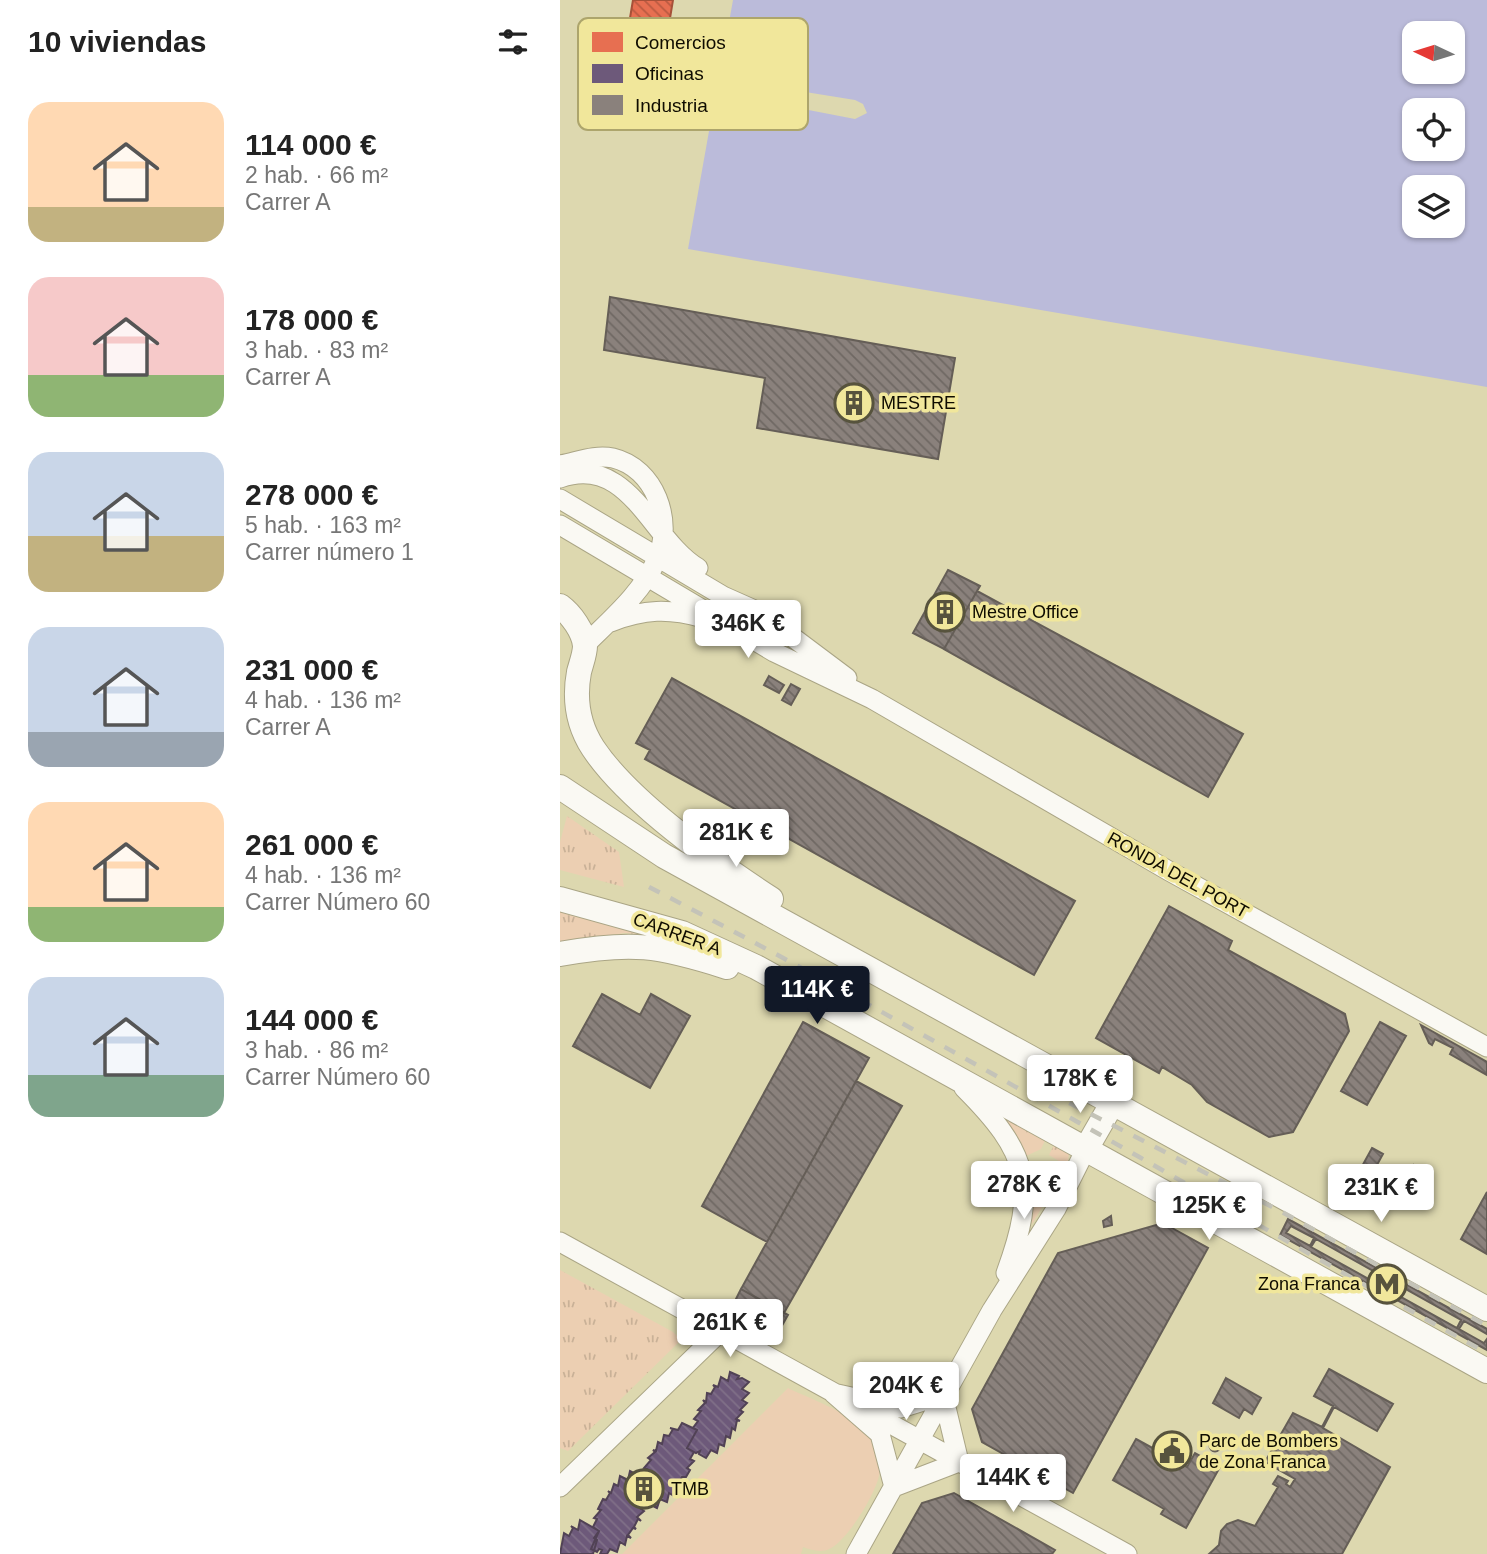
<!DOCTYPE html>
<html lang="es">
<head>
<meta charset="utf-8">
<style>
  :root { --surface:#fff; --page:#f2f2f2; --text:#222; --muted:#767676; --accent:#111827 }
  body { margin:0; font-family:Arial,sans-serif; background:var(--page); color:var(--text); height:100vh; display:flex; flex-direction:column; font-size:26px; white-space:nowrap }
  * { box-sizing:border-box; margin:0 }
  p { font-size:23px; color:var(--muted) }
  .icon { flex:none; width:38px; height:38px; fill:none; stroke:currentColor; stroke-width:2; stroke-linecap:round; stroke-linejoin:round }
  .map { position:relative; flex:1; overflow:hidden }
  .drawer { display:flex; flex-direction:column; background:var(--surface); width:560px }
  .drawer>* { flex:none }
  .needle { width:46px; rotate:274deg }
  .tools { position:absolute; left:842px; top:21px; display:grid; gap:14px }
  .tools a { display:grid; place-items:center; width:63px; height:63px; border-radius:14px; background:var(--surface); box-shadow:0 2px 5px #0004; font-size:35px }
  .price { position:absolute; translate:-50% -60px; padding:0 16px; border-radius:7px; background:#fff; color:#222; font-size:23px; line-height:46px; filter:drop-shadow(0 2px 4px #0008) }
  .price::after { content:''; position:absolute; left:50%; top:42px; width:21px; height:16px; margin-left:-10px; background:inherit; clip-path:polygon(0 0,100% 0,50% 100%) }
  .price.active { background:var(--accent); color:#fff }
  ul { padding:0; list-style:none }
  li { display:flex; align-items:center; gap:21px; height:175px; padding:0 28px }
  li span { display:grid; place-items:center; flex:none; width:196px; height:140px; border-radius:21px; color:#555 }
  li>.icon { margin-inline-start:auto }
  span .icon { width:84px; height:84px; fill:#fffc; stroke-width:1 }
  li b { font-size:30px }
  h2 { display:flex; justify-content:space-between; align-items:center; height:84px; padding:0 28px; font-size:30px }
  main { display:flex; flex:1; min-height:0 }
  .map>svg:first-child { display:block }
</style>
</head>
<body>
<main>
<section class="drawer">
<h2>10 viviendas<svg class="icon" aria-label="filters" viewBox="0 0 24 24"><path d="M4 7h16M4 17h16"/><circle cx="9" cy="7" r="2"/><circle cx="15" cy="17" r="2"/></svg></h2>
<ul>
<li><span style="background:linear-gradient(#ffd9b3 75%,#c2b280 0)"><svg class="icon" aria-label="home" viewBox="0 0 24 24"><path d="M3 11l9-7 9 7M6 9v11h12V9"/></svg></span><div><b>114 000 €</b><p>2 hab. · 66 m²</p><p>Carrer A</p></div></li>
<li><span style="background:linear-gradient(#f6c9c9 70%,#8fb573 0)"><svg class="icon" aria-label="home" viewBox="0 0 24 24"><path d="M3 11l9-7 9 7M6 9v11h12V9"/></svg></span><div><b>178 000 €</b><p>3 hab. · 83 m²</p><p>Carrer A</p></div></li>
<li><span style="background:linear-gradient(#c9d6e8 60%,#c2b280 0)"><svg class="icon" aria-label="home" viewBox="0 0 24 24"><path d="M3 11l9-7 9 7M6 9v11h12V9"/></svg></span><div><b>278 000 €</b><p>5 hab. · 163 m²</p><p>Carrer número 1</p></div></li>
<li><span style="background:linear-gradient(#c9d6e8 75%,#9aa5b1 0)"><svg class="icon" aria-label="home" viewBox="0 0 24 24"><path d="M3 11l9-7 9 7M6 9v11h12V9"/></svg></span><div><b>231 000 €</b><p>4 hab. · 136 m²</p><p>Carrer A</p></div></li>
<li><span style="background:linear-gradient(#ffd9b3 75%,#8fb573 0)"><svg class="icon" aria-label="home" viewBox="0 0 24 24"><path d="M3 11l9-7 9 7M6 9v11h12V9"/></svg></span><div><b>261 000 €</b><p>4 hab. · 136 m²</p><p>Carrer Número 60</p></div></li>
<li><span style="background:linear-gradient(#c9d6e8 70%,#7fa58c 0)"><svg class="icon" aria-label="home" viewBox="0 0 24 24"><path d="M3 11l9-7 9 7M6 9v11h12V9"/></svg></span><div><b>144 000 €</b><p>3 hab. · 86 m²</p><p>Carrer Número 60</p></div></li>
</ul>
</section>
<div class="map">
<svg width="927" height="1554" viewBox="0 0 927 1554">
  <defs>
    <pattern id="grass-tufts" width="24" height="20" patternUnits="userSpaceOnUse" patternTransform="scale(1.75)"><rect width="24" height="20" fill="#eccfb2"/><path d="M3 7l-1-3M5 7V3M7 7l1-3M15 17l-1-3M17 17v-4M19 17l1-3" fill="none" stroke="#c9b197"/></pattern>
    <pattern id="shops-back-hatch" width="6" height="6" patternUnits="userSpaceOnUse" patternTransform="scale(1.75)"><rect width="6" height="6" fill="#e76f51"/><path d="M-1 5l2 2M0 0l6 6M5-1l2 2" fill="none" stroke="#ba5a41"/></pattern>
    <pattern id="offices-back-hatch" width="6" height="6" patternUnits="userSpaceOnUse" patternTransform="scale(1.75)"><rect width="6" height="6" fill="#6d597a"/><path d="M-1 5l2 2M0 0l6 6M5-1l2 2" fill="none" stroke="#807088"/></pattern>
    <pattern id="industry-back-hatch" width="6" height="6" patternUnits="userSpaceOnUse" patternTransform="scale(1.75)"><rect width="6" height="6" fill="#8a817c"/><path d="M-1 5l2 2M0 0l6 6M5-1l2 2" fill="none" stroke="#6f6863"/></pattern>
  </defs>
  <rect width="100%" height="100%" fill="#ddd8af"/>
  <path fill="url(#grass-tufts)" d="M7 816 59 852 64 887 0 870V842Z
    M0 908 110 937 65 933 0 942Z
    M441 1116 486 1138 481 1149 464 1157Z
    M495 1143 509 1154 507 1166 489 1155Z
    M479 1161 502 1174 472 1224 466 1165Z
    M0 1270 113 1332 121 1340 8 1451 0 1448Z"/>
  <path fill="#eccfb2" d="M228 1388C250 1399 299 1416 311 1437 315 1445 319 1460 320 1468 321 1487 287 1542 269 1549 261 1553 252 1550 243 1547L241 1554H62Z"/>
  <path fill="#bbbbda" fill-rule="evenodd" d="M173 0H927V387L128 249 156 92 295 119 307 113 303 104 295 100 159 78ZM854 33H892V72H854ZM854 110H892V149H854ZM854 187H892V226H854Z"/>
  <path fill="url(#shops-back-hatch)" stroke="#a65139" stroke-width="2" d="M73 0H113L102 67 63 60Z"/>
  <path fill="url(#offices-back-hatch)" stroke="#514255" stroke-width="2" d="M170 1372 179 1376 177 1379 182 1378 189 1382 182 1389 189 1393 182 1400 187 1403 180 1410 183 1412 176 1419 180 1421 177 1420 175 1430 172 1428 170 1438 166 1436 164 1446 159 1444 157 1453 151 1450 146 1458 139 1454 140 1451 136 1453 127 1448 137 1430 133 1428 138 1421 134 1419 141 1411 138 1410 145 1403 143 1400 146 1402 147 1393 151 1394 155 1387 153 1385 158 1387 161 1377 168 1381Z
    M122 1423 137 1430 127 1448 134 1452 130 1459 134 1461 127 1468 130 1470 126 1477H122L118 1485 120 1487 117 1485 114 1496 109 1493 107 1502 100 1499 97 1508 85 1502 81 1509 84 1511 77 1517 81 1521 78 1519 74 1527 76 1529 73 1528 68 1535 71 1538 67 1536 65 1545 60 1542 57 1552 50 1549 47 1554H40L42 1550 39 1549 37 1552 31 1549 39 1531 33 1527 37 1519 34 1518 41 1510 38 1509 43 1499 46 1500 50 1493 48 1491 51 1493 54 1484 58 1486 60 1476 68 1480 70 1471 83 1478 87 1469 84 1468 91 1460 88 1458 95 1452 93 1450 96 1451 98 1442 102 1444 104 1435 109 1436 113 1429 110 1428 118 1430Z
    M20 1520 39 1531 34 1538 37 1540 33 1554H0L4 1533 9 1536 13 1528 11 1526 18 1530Z"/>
  <path fill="url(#industry-back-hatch)" stroke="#655e57" stroke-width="2" fill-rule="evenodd" d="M50 297 395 358 378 459 197 428 205 378 44 350Z
    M388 570 420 586 384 649 353 633Z
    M417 591 683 734 648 797 384 649Z
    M209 676 224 685 219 693 204 685Z
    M112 678 515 901 474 975 85 759 90 750 76 743Z
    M231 684 240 689 231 705 222 700Z
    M609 906 672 941 668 950 785 1014 789 1031 733 1132 709 1137 647 1102 632 1085 602 1067 599 1073 536 1038Z
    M42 994 80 1015 91 994 130 1016 90 1088 13 1046Z
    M243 1022 309 1058 207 1242 142 1206Z
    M820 1022 846 1036 807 1105 781 1091Z
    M861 1025 927 1062V1075L890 1054 893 1048 875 1039 872 1045 869 1043Z
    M296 1081 342 1106 224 1313 181 1289Z
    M812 1148 823 1154 806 1185 795 1179Z
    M854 1165 869 1174 861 1188 846 1180Z
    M927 1192V1254L901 1239Z
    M551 1216 552 1225 544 1227 543 1221Z
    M728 1219 927 1329V1334L904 1321 899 1329 924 1343 927 1339V1350L720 1235ZM731 1226 754 1238 750 1246 726 1233ZM756 1239 901 1320 897 1328 751 1247Z
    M603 1223 648 1248 513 1493 422 1442 412 1409 498 1253Z
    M181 1289 228 1315 219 1331 172 1307Z
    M769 1369 833 1404 817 1431 774 1407 763 1428 830 1467 782 1554H649L659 1545 661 1531 667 1524 678 1520 695 1526 718 1487 713 1484 718 1476 728 1481 726 1484 730 1487 735 1479 705 1462 733 1413 762 1427 773 1406 754 1396Z
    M666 1378 701 1398 692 1414 684 1409 679 1418 653 1403Z
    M576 1439 627 1467 635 1453 660 1467 626 1528 601 1514 604 1509 553 1480Z
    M649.5 1446a5.5 5.5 0 1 1 11 0a5.5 5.5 0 1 1-11 0Z
    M394 1493 495 1550 492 1554H333L362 1503Z"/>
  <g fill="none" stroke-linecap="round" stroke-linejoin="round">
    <g stroke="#aaa585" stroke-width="21">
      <path id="minor" d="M0 465C17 462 35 454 53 458 95 468 114 521 97 559 82 593 51 619 25 645
        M0 478C69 453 91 540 138 568
        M0 499 163 596 199 612 287 678
        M0 525 214 652 312 699 609 871 927 1047
        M51 622C84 609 109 608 143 618
        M404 1088C469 1153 478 1186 446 1273
        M0 1242 567 1554
        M273 1393 341 1408 383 1395 399 1462 334 1487 320 1434Z
        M0 1487 161 1331
        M296 1554 432 1310 496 1209 526 1149"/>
    </g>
    <g stroke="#aaa585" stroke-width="26">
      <path id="major" d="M0 606C11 614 24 632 25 646 25 654 21 664 19 672 14 699 18 725 33 748 69 802 156 863 211 899
        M0 787 104 856 927 1309
        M0 899 122 933 196 967 927 1371
        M0 954C72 941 98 945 167 967
        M526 1149 553 1102"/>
    </g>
    <use href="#minor" stroke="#faf9f3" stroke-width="19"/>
    <use href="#major" stroke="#faf9f3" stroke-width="24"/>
    <path stroke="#c4c3b8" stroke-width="4.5" stroke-dasharray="12 12" stroke-linecap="butt" d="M89 887C373 1034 647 1199 927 1353
      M488 1092 722 1212 927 1326"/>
  </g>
  <defs>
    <g id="building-ring" transform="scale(2.0125)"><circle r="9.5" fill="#f1e79b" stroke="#57533d" stroke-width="1.5"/><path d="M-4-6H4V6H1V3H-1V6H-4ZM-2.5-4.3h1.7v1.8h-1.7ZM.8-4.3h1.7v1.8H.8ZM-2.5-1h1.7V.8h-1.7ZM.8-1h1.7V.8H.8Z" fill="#57533d"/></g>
    <g id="metro-ring" transform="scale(2.0125)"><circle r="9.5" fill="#f1e79b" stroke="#57533d" stroke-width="1.5"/><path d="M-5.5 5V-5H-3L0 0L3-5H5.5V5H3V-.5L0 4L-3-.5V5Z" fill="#57533d"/></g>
    <g id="civic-ring" transform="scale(2.0125)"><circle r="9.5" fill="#f1e79b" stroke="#57533d" stroke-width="1.5"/><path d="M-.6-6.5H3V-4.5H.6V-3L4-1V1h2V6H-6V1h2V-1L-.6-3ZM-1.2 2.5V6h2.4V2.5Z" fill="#57533d"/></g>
  </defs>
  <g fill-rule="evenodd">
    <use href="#building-ring" x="294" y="403"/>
    <use href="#building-ring" x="385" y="612"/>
    <use href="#metro-ring" x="827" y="1284"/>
    <use href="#civic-ring" x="612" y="1451"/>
    <use href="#building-ring" x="84" y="1489"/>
  </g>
  <g text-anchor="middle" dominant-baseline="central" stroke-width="7" stroke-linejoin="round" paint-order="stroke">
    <g font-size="18" fill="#0f0c00" stroke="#f1e79b" text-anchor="start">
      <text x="321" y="403">MESTRE</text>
      <text x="412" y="612">Mestre Office</text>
      <text x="800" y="1284" text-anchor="end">Zona Franca</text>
      <text x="639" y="1441">Parc de Bombers<tspan x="639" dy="21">de Zona Franca</tspan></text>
      <text x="111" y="1489">TMB</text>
    </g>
    <g font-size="18" fill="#0f0c00" stroke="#f1e79b">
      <text transform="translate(618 875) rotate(29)">RONDA DEL PORT</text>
      <text transform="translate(117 934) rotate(20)">CARRER A</text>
    </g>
  </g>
  <rect x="18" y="18" width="230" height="112" rx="10" fill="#f1e79b" stroke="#ada56c" stroke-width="2"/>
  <rect x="32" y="32" width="31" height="20" fill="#e76f51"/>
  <rect x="32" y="64" width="31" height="19" fill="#6d597a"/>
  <rect x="32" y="95" width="31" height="20" fill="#8a817c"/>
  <g font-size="19" fill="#0f0c00">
    <text x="75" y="49">Comercios</text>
    <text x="75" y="80">Oficinas</text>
    <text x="75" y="112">Industria</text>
  </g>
</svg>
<div class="tools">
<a><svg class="needle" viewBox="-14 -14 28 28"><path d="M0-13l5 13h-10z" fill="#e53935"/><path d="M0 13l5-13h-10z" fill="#767676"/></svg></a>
<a><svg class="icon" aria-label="locate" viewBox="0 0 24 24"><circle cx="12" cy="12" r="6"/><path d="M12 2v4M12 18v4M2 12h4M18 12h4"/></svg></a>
<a><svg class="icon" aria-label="layers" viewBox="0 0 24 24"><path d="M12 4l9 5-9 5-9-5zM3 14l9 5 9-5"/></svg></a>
</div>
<b class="price" style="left:188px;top:660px">346K €</b>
<b class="price" style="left:176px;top:869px">281K €</b>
<b class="price active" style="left:257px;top:1026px">114K €</b>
<b class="price" style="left:520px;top:1115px">178K €</b>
<b class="price" style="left:464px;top:1221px">278K €</b>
<b class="price" style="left:821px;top:1224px">231K €</b>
<b class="price" style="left:649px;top:1242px">125K €</b>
<b class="price" style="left:170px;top:1359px">261K €</b>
<b class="price" style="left:346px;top:1422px">204K €</b>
<b class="price" style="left:453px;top:1514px">144K €</b>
</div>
</main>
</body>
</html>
